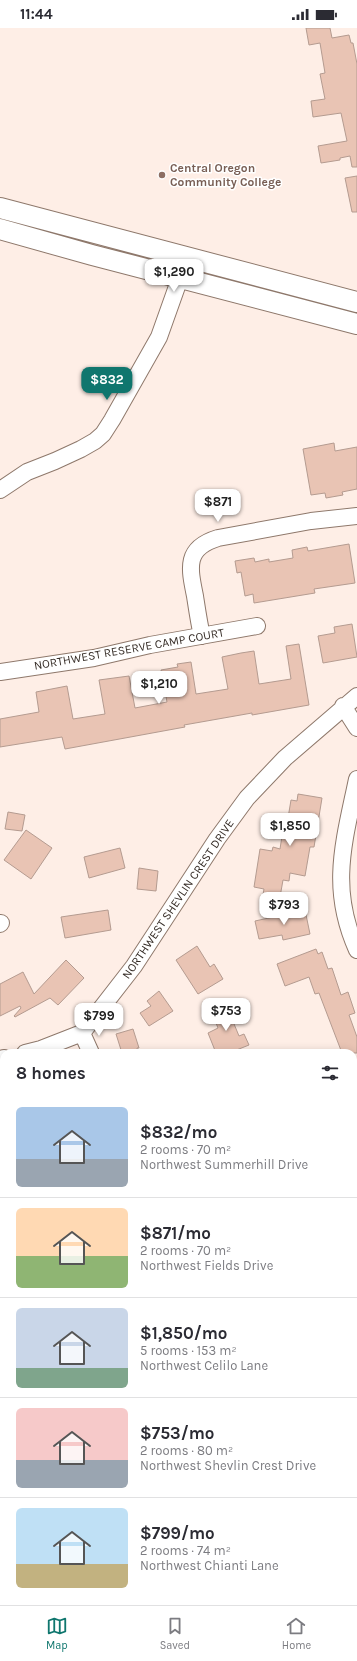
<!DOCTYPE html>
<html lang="en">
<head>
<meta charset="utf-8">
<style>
  :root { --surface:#fff; --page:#f7f7f7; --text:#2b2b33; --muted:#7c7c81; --line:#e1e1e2; --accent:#0f766e }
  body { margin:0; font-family:Karla,sans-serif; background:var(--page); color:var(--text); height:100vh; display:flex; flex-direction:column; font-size:15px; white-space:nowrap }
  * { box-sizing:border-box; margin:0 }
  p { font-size:13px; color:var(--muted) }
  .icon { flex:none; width:22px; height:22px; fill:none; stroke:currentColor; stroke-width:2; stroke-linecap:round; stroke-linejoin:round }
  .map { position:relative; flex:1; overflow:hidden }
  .sheet { position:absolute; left:0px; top:1021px; width:357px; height:556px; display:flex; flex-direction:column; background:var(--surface); border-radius:12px 12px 0 0; box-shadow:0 2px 10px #0003 }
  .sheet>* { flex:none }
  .price { position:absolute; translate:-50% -34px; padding:0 9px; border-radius:8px; background:#fff; color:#222; font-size:13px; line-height:26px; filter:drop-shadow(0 1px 2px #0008) }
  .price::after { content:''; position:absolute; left:50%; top:24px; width:12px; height:9px; margin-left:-6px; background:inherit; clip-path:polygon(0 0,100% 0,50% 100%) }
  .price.selected { background:var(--accent); color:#fff }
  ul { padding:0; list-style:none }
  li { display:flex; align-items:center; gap:12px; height:100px; padding:0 16px }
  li+li { border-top:1px solid var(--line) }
  li span { display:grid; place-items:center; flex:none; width:112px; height:80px; border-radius:6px; color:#555 }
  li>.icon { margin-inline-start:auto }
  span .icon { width:48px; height:48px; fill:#fffc; stroke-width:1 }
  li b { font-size:17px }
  h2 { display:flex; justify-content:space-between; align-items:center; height:48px; padding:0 16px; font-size:17px }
  .status { display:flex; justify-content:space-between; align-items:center; height:28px; padding:0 20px; background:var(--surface); direction:ltr }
  .status svg { height:11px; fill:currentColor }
  .menu { display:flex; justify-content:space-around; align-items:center; height:56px; border-top:1px solid var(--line); background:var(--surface); font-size:11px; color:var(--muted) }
  .menu a { display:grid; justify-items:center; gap:2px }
  .menu .selected { color:var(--accent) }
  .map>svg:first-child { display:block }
</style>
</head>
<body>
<div class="status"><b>11:44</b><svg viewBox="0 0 49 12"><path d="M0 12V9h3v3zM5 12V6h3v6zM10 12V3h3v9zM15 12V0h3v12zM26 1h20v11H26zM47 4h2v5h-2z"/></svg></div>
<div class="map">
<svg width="357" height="1577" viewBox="0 0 357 1577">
  <rect width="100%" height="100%" fill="#feeee6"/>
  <path fill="#dce0bf" d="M357 1396V1577H0V1448L4 1447V1573H353V1397Z"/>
  <path fill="#e9c4b4" stroke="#b49b90" d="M306 0H330L332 10 349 7 351 15H353L357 36V139H352L350 128 340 130V132L321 135 318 118 347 113 341 85 313 89 311 73 325 71 320 46 325 45 320 15 309 17Z
    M357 148V184H352L345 150Z
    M334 415 335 423 357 419V461L342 464 343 467 326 470 325 465 311 467 303 421Z
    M349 516 355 555 314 561 315 565 254 575 253 566 245 568 241 544 237 545 235 533 254 530 255 534 269 531V534L293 530 292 522 307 519 308 523Z
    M352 596 357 629 323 635 318 608 335 605 334 599Z
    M299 616 309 677 252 687V685L184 697 185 699 65 721 62 709 0 719V691L39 684 36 664 67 658 73 691 105 686 99 652 129 648 135 680 167 674 161 642 178 639 177 636 191 634 196 666 228 661 222 629 241 625 254 623 259 656 291 651 286 618Z
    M298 766 322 770 314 819H310L305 848 290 845 289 853 283 852 280 869 263 867 264 861 254 859 260 821 272 823 273 819 280 821 285 789 288 790 291 772 297 773Z
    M8 784 25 787 22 803 5 801Z
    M26 802 52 820 31 851 4 832Z
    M120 820 125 840 89 850 84 829Z
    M139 840 158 843 156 863 137 861Z
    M108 882 111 902 65 910 61 889Z
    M305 882 310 906 283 912 282 907 259 911 255 893Z
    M197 918 210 939 214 936 223 951 198 966 176 932Z
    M316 921 318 926 322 924 328 941 332 940 341 967 348 964 355 985 349 987 357 1009V1025H342L319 965 315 966 309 949 285 958 277 936Z
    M66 932 84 950 58 977 50 970 15 989 14 988 21 980 20 978 0 988V956L23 944 34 966Z
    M159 963 173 983 149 998 140 985 151 978 147 973Z
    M225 974 239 1008 244 1006 249 1017 229 1025H216L208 1005 218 1000 210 980Z
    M133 1001 139 1020H137L138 1025H122L116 1006Z"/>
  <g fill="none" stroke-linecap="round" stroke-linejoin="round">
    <g stroke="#8e786b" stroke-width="18">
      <path id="minor" d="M0 462 27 444 55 433 81 421 95 413 103 406 112 392 159 309 180 250
        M202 608C199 595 197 581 195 568 189 539 185 520 218 510L311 493 357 488
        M0 644 94 630 150 617 257 598
        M343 678 357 700
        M357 751C344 814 329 860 357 922
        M0 896 1 895
        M82 1005 91 1025
        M25 1025 41 1021 82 1005 134 938 217 811 247 770 285 730 357 668
        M0 1031 4 1030
        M353 1291H357
        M0 1507 4 1509
        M353 1516H357
        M85 1573 90 1577
        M141 1577 144 1573"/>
    </g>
    <g stroke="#8e786b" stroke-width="22">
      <path id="major" d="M0 180 357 274
        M0 201 92 227 357 296"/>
    </g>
    <use href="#minor" stroke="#fff" stroke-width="16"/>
    <use href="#major" stroke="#fff" stroke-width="20"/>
  </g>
  <circle fill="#8d6e63" stroke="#fff" stroke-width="1.5" cx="162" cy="147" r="4"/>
  <g text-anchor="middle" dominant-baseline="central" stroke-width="3" stroke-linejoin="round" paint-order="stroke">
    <g font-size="12" font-weight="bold" fill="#785e54" stroke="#fff" text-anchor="start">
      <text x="170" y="140">Central Oregon<tspan x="170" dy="14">Community College</tspan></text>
    </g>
    <g font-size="12" fill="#362d27" stroke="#fff">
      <text transform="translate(129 621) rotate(-10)">NORTHWEST RESERVE CAMP COURT</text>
      <text transform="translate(178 871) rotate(-56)">NORTHWEST SHEVLIN CREST DRIVE</text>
    </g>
  </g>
</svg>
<b class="price" style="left:174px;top:265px">$1,290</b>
<b class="price selected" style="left:107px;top:373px">$832</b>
<b class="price" style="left:218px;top:495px">$871</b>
<b class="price" style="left:159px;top:677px">$1,210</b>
<b class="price" style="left:290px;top:819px">$1,850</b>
<b class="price" style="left:284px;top:898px">$793</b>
<b class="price" style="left:226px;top:1004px">$753</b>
<b class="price" style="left:99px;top:1009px">$799</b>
<section class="sheet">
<h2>8 homes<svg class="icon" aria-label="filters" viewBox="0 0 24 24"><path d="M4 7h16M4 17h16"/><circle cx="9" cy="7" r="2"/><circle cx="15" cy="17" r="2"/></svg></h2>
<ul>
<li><span style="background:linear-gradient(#a9c7e8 65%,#9aa5b1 0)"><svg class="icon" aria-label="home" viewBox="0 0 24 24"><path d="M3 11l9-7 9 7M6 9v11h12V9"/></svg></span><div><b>$832/mo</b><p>2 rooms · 70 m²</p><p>Northwest Summerhill Drive</p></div></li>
<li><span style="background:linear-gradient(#ffd9b3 60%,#8fb573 0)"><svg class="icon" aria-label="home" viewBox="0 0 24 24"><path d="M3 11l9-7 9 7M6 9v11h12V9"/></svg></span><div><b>$871/mo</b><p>2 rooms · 70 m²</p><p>Northwest Fields Drive</p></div></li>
<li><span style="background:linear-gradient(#c9d6e8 75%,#7fa58c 0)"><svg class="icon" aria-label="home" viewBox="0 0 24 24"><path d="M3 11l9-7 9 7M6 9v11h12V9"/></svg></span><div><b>$1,850/mo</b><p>5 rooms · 153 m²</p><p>Northwest Celilo Lane</p></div></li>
<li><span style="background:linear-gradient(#f6c9c9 65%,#9aa5b1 0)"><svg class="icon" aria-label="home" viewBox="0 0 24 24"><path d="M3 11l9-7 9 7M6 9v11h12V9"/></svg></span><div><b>$753/mo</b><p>2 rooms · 80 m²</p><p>Northwest Shevlin Crest Drive</p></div></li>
<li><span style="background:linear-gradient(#bfe0f5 70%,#c2b280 0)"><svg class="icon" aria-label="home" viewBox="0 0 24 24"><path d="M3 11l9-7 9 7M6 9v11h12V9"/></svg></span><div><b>$799/mo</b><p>2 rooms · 74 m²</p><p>Northwest Chianti Lane</p></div></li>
</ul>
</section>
</div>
<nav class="menu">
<a class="selected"><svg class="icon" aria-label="map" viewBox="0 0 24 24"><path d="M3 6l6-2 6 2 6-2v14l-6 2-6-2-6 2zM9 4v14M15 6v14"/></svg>Map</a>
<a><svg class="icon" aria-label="saved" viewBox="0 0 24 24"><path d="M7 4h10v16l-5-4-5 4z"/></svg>Saved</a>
<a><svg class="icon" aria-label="home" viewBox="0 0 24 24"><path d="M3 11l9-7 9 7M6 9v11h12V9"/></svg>Home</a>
</nav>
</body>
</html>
